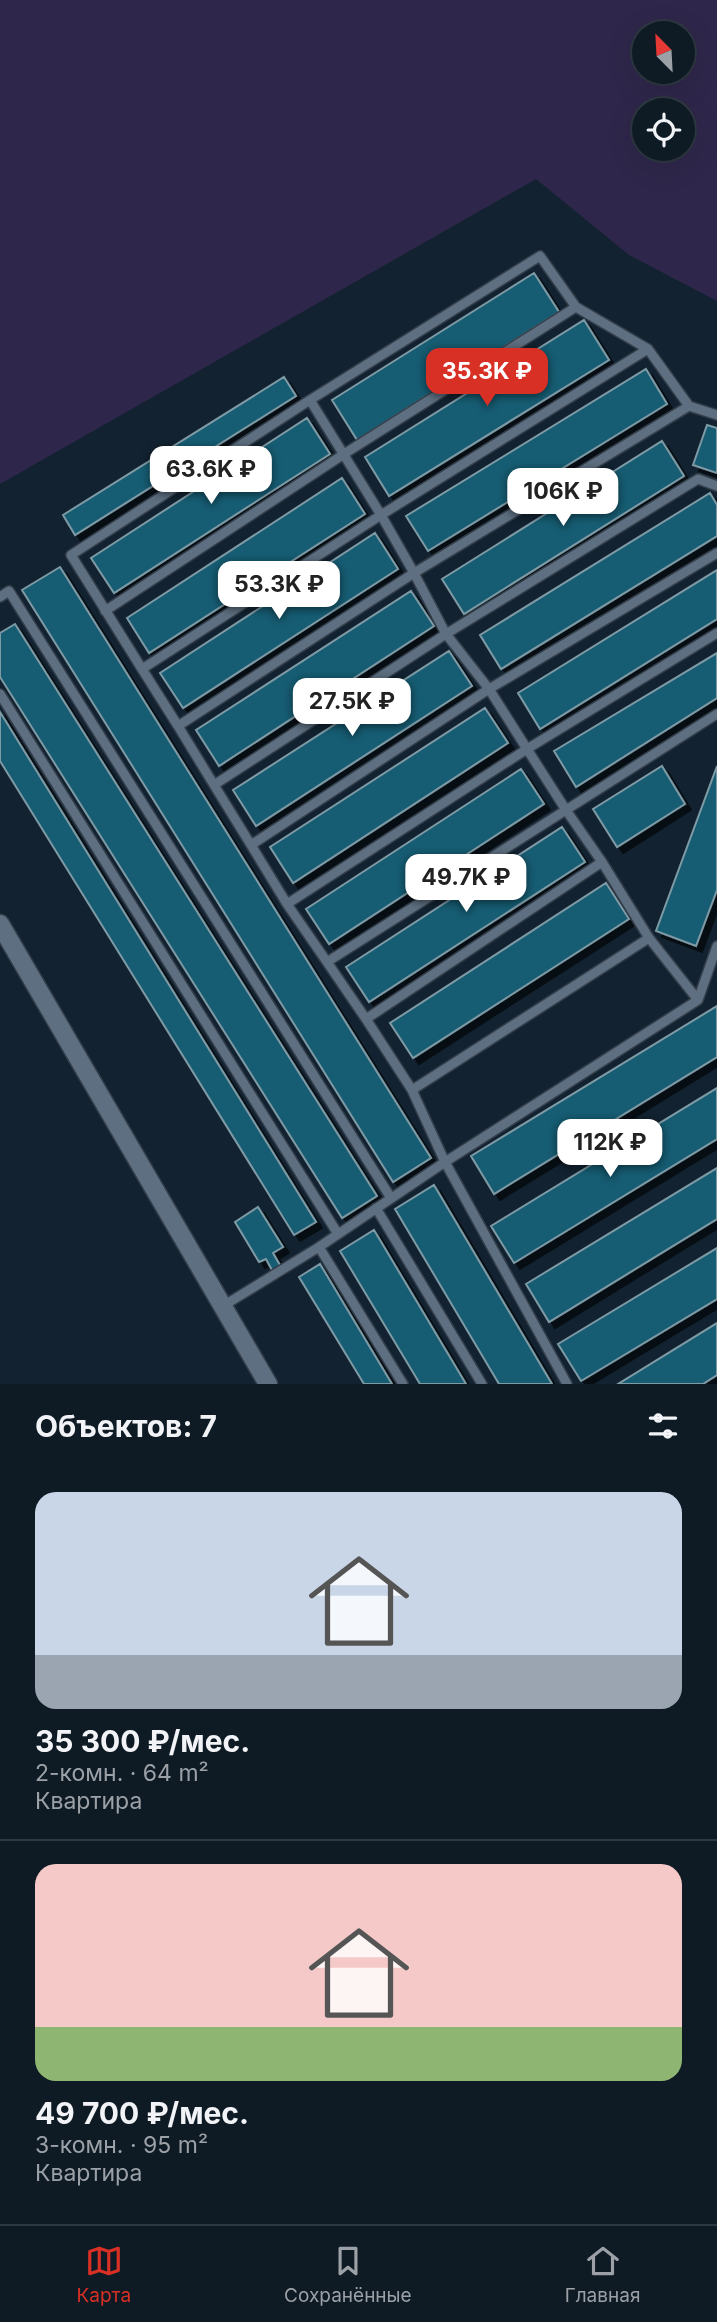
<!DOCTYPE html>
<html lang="ru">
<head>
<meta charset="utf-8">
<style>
  :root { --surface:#0e1a24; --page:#1c2731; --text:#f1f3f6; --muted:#9ba1a6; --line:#2e3841; --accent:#d93025 }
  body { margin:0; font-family:Inter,sans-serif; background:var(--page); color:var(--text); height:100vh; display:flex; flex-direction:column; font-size:26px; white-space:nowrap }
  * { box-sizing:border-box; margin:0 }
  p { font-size:23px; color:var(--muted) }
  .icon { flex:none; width:38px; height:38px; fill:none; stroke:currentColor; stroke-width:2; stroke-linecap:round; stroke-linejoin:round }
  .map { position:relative; height:1384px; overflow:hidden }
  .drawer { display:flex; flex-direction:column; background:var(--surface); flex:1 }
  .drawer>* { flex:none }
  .needle { width:46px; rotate:336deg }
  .buttons { position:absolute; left:632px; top:21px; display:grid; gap:14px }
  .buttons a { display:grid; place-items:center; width:63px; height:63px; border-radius:50%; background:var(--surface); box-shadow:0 7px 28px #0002,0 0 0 2px var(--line); font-size:35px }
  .price { position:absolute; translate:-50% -60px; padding:0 16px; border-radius:14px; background:#fff; color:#222; font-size:23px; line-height:46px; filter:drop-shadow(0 2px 4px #0008) }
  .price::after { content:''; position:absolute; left:50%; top:42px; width:21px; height:16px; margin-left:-10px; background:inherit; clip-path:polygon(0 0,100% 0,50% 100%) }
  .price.selected { background:var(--accent); color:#fff }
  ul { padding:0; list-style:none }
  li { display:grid; align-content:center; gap:14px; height:371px; padding:0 35px }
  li+li { border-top:2px solid var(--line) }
  li span { display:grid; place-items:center; height:217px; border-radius:21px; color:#555 }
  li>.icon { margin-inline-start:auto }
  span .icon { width:126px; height:126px; fill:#fffc; stroke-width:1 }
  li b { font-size:30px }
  h2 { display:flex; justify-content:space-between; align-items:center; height:84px; padding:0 35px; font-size:30px }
  .menu { display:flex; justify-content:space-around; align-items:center; height:98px; border-top:2px solid var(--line); background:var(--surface); font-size:19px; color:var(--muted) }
  .menu a { display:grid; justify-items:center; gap:4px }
  .menu .selected { color:var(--accent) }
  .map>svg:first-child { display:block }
</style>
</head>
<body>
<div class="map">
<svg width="717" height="1384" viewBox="0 0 717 1384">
  <defs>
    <filter id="shadow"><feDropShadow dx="6" dy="6" stdDeviation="0" flood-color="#0009"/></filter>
  </defs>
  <rect width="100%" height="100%" fill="#122230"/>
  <path fill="#2f274b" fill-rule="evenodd" d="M0 0H717V301L629 255 536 179 0 484ZM644 33H682V72H644ZM644 110H682V149H644Z"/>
  <path fill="#165b72" stroke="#7e9aa5" stroke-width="2" filter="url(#shadow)" d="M534 273 559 312 357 440 332 400Z
    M584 320 609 360 389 496 365 457Z
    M646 369 667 404 428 551 406 516Z
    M284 377 296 396 75 535 63 515Z
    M307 418 330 454 114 593 91 558Z
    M707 425 717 428V473L693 465Z
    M662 441 684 476 464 614 442 579Z
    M342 478 365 514 149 653 127 618Z
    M710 493 717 505V536L501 669 480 635Z
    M375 533 398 569 183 708 160 673Z
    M60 567 431 1158 393 1182 22 590Z
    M717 570V619L540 729 518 693Z
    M411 591 434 626 219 766 196 730Z
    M15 624 377 1196 342 1218 0 677V633Z
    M449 651 472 686 256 826 233 790Z
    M717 653V698L576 787 554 751Z
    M485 708 508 743 293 883 270 847Z
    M0 712 316 1222 294 1235 0 761Z
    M662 766 685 804 617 847 593 809Z
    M717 766V890L696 946 656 931Z
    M521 769 544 804 329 944 306 909Z
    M562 827 585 862 369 1002 346 967Z
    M606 883 629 919 413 1058 390 1023Z
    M717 1006V1057L494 1194 471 1156Z
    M717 1088V1139L514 1263 491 1226Z
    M717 1168V1219L549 1322 526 1284Z
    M434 1185 552 1384H499L395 1209Z
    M258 1207 283 1247 273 1253 281 1267 273 1272 266 1259 259 1262 235 1222Z
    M374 1230 466 1384H420L340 1251Z
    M717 1248V1299L581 1381 558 1344Z
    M320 1264 392 1384H364L299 1277Z
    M717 1323V1375L703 1384H618Z"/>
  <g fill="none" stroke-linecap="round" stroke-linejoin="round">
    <g stroke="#343e4a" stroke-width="12">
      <path id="lane" d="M310 400 540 256 576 307 648 349 689 406
        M717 486 698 479 446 634 489 689 717 553
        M0 597 9 591 391 1198
        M105 611 344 454 576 307
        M717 633 527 749 566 810 717 714
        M142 669 71 555 310 400 381 515 414 573 689 406 717 415
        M0 694 338 1234
        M178 726 214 785
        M251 845 287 904
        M602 862 649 938
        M327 962 366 1019
        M698 1000 717 946
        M412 1090 445 1162 567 1384
        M376 1208 482 1384
        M319 1247 403 1384
        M223 1306 319 1247 445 1162 698 1000 649 938 412 1090 366 1019 602 862 566 810 327 962 287 904 527 749 489 689 251 845 214 785 446 634 414 573 178 726 142 669 381 515 648 349"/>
    </g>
    <g stroke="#343e4a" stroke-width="21">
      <path id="street" d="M0 924 268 1384"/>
    </g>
    <use href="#lane" stroke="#5d6f80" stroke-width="9"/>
    <use href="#street" stroke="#5d6f80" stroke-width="18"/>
  </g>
</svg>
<div class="buttons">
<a><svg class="needle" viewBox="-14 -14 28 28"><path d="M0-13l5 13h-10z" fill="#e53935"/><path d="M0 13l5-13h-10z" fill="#9ba1a6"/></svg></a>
<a><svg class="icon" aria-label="locate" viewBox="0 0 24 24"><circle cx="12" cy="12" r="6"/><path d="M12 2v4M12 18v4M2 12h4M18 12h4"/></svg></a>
</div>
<b class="price selected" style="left:487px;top:408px">35.3K ₽</b>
<b class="price" style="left:211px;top:506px">63.6K ₽</b>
<b class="price" style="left:563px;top:528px">106K ₽</b>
<b class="price" style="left:279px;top:621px">53.3K ₽</b>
<b class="price" style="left:352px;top:738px">27.5K ₽</b>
<b class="price" style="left:466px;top:914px">49.7K ₽</b>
<b class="price" style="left:610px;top:1179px">112K ₽</b>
</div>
<section class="drawer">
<h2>Объектов: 7<svg class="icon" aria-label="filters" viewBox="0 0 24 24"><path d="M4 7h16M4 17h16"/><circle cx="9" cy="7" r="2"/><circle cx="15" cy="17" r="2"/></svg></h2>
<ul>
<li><span style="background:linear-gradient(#c9d6e8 75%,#9aa5b1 0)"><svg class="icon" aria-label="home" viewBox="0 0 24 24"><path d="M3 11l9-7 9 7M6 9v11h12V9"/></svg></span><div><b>35 300 ₽/мес.</b><p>2-комн. · 64 m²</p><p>Квартира</p></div></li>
<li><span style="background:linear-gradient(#f6c9c9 75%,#8fb573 0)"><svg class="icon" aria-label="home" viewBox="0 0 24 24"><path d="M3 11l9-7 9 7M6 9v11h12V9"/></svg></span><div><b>49 700 ₽/мес.</b><p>3-комн. · 95 m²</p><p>Квартира</p></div></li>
</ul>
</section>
<nav class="menu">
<a class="selected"><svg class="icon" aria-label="map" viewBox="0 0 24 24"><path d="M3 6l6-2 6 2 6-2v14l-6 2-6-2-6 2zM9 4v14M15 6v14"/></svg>Карта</a>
<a><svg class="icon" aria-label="saved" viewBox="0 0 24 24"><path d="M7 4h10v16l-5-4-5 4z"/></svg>Сохранённые</a>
<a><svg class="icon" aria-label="home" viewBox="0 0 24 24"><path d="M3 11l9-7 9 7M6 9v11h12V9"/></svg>Главная</a>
</nav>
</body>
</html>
